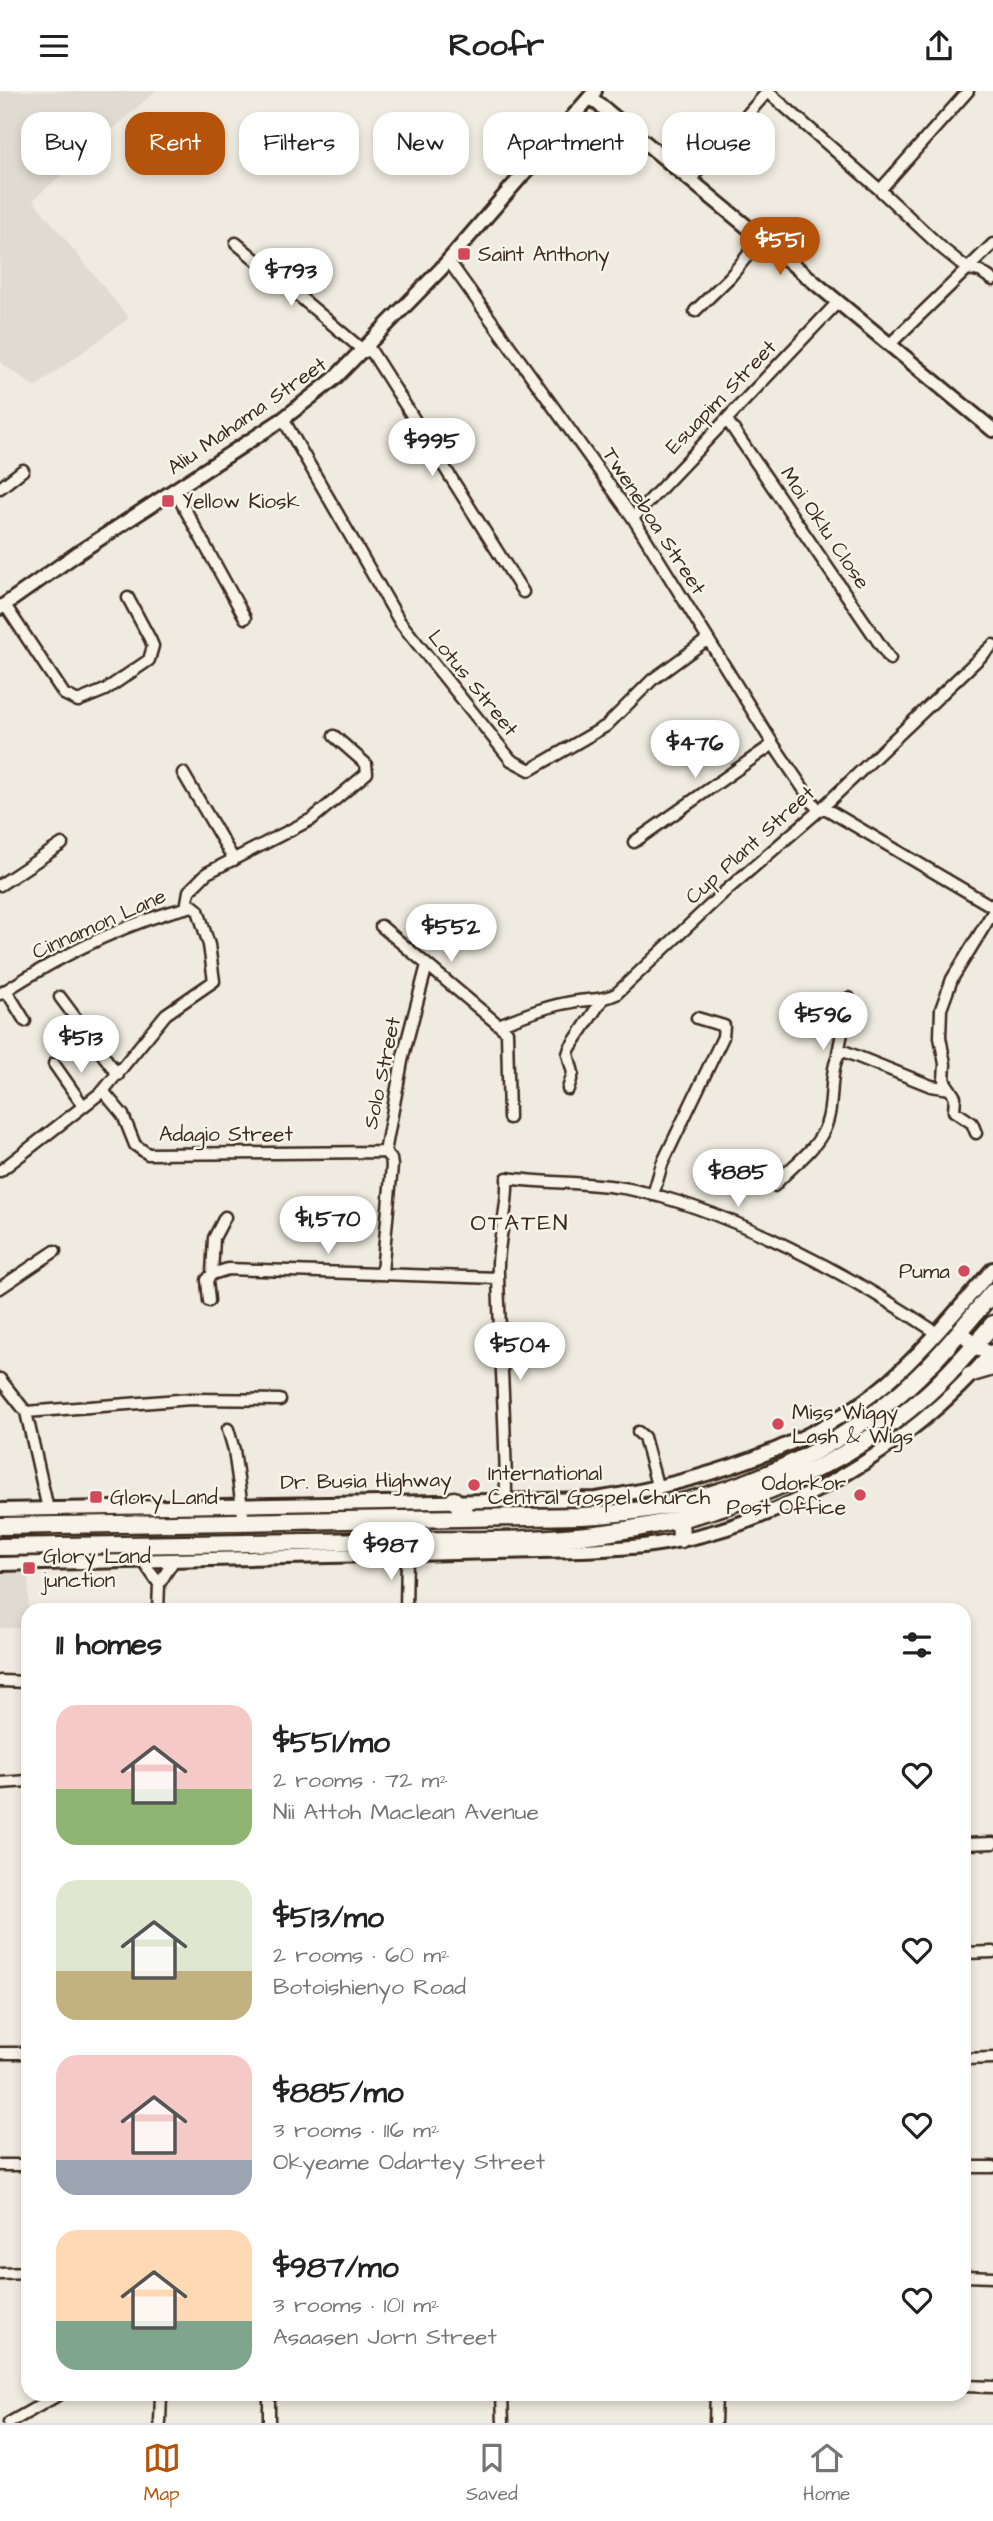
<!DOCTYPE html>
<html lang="en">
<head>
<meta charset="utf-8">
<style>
  :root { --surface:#fff; --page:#f2f2f2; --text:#222; --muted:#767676; --line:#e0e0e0; --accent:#b45309 }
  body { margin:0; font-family:"Architects Daughter",sans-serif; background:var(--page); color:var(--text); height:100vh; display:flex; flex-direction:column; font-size:26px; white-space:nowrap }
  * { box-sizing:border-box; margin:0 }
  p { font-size:23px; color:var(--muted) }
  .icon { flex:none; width:38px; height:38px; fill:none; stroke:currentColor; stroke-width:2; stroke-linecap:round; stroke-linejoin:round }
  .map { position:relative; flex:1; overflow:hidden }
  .sheet { position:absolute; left:21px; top:1512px; width:950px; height:798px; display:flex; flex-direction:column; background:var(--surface); border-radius:21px; box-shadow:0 4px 10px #0003 }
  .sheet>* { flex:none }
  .hud { position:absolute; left:21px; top:21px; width:952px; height:63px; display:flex; gap:14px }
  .price { position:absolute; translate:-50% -60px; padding:0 16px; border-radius:24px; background:#fff; color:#222; font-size:23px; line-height:46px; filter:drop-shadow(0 2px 4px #0008) }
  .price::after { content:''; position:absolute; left:50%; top:42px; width:21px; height:16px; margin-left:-10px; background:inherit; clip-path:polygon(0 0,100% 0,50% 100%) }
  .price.on { background:var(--accent); color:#fff }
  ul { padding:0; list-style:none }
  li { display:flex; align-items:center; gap:21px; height:175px; padding:0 35px }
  li span { display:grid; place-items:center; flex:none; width:196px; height:140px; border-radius:21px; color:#555 }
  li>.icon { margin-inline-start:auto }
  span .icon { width:84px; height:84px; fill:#fffc; stroke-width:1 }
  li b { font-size:30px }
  h2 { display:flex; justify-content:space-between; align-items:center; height:84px; padding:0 35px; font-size:30px }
  .tag { padding:0 24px; border-radius:21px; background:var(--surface); box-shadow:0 4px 10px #0003; font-size:24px; line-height:63px }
  .tag.on { background:var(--accent); color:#fff }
  header { display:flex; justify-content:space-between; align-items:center; height:91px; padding:0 35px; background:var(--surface); font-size:32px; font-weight:700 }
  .tabs { display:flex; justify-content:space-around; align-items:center; height:98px; border-top:2px solid var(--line); background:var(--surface); font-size:19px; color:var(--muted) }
  .tabs a { display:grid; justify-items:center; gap:4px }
  .tabs .on { color:var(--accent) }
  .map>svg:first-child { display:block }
</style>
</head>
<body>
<header><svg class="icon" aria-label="menu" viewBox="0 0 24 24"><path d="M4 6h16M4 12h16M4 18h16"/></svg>Roofr<svg class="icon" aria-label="share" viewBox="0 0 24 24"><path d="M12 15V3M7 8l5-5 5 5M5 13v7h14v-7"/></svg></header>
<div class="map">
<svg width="993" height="2332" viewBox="0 0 993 2332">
  <rect width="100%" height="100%" fill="#efebe0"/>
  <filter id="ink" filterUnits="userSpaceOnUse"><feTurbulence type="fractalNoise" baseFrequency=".0143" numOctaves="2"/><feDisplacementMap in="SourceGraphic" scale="14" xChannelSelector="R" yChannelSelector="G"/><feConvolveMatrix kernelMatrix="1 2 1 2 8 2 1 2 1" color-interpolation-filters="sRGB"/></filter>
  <g filter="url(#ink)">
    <path fill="#e0dbd0" d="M0 0H156L33 109 129 227 35 296 0 271Z
      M29 1477 28 1537H0V1478Z"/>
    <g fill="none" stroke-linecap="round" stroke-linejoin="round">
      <g stroke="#3b2a1e" stroke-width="15">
        <path id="minor" d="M768 1 880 99 943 158 968 178 980 180 993 189
          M690 89 768 0
          M880 99 968 0
          M236 152 365 261
          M448 169 633 427 773 653 818 719
          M695 220 730 186 761 148
          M889 254 993 153
          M368 255 523 501
          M283 328 400 531 511 669 530 679 606 635 652 589 708 548
          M727 329 890 568
          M0 397 23 379
          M175 400 245 527
          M633 427 837 212
          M5 514 64 603 78 610 105 599 149 569 153 555 150 548 128 507
          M183 682 234 769
          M823 716 993 816
          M634 751 773 653
          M0 794 62 753
          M186 817 189 800 207 782 312 728 367 682 366 673 334 645
          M381 835 507 941 509 1027
          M6 899 25 930
          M0 903C60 865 125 831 193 815L198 819 209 854 214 890 166 923 103 1000 0 1080
          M60 906 118 984
          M501 933C525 924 547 915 572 911 587 908 602 910 616 903L721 804 823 716 993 554
          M838 962 849 907
          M54 973 82 1013
          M568 998 573 982 568 963 570 957 602 909
          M103 1000 123 1024 135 1054 148 1063 385 1061
          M976 1042 972 1032 954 1020 955 1006 944 989 945 973 940 946 941 918 952 888 993 821
          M385 1061 403 965 427 874
          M774 1095C789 1077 811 1063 822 1043 837 1017 826 983 841 959L931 995 950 998
          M653 1104 662 1073 723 946 724 935 697 927
          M382 1181 392 1075 391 1068 385 1061
          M212 1183 214 1147 225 1126
          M0 1197 55 1160
          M209 1210 207 1189 212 1183 228 1178 497 1187
          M0 1288 26 1321 48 1418
          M26 1321 191 1308 280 1309
          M228 1338 234 1359 244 1431
          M638 1341 644 1346 658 1398
          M506 1410C506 1335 500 1258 498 1184 496 1151 509 1120 507 1087 547 1093 588 1090 629 1098 729 1118 852 1185 937 1242
          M143 1470 159 1493
          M158 1519 159 1493 174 1469
          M406 1519 407 1464
          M0 1590 28 1591
          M0 1692 28 1690
          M964 1753 993 1752
          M964 1862 993 1861
          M0 1962H28
          M964 1968 993 1967
          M0 2074H28
          M964 2076H993
          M0 2183 28 2182
          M964 2185 993 2186
          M964 2295 993 2296
          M502 2303 503 2332
          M9 2332 60 2303
          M160 2332 161 2303
          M269 2332V2303
          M715 2332 716 2303"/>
      </g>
      <g stroke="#3b2a1e" stroke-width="18">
        <path id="tertiary" d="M590 6 993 339
          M0 517 78 462 283 328 334 288 441 178 595 0
          M0 1419 596 1408C695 1392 811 1358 888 1291 927 1257 959 1216 993 1178
          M0 1473 581 1459C604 1458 628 1457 651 1454 781 1436 908 1358 993 1260"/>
      </g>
      <g stroke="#3b2a1e" stroke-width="19">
        <path id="secondary" d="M959 1240 993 1267
          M969 1284 993 1277"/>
      </g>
      <g stroke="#3b2a1e" stroke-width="21">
        <path id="trunk" d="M454 1409 470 1427
          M680 1428 681 1448
          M0 1435 581 1425C696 1420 810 1378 899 1303 934 1274 963 1236 993 1201
          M0 1456C124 1454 248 1452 372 1450 449 1448 529 1452 605 1442 719 1427 837 1382 924 1306 949 1284 971 1258 993 1233"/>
      </g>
      <use href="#minor" stroke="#f7f3e8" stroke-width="10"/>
      <use href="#tertiary" stroke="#f7f3e8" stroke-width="12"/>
      <use href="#secondary" stroke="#f7f3e8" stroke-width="14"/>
      <use href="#trunk" stroke="#f7f3e8" stroke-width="16"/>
    </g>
  </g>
  <g fill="#d1495b" stroke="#f7f3e8" stroke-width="2.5">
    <rect x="457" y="156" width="14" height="14" rx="3.5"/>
    <rect x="161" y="403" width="14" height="14" rx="3.5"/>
    <circle cx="964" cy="1180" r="7"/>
    <circle cx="778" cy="1333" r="7"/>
    <circle cx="474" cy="1394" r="7"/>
    <circle cx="860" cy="1404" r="7"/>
    <rect x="89" y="1399" width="14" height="14" rx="3.5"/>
    <rect x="22" y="1470" width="14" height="14" rx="3.5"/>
  </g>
  <g text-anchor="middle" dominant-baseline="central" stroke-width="5" stroke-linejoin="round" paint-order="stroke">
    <g font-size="21" fill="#3b2a1e" stroke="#f7f3e8" text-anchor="start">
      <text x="478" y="163">Saint Anthony</text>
      <text x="182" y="410">Yellow Kiosk</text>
      <text x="950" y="1180" text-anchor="end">Puma</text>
      <text x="792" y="1321">Miss Wiggy<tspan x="792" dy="24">Lash &amp; Wigs</tspan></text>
      <text x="488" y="1382">International<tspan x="488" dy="24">Central Gospel Church</tspan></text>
      <text x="846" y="1392" text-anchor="end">Odorkor<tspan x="846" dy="24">Post Office</tspan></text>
      <text x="110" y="1406">Glory Land</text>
      <text x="43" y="1465">Glory Land<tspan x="43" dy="24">junction</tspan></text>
    </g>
    <g font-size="21" fill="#3b2a1e" stroke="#f7f3e8">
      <text transform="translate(721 306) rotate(-46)">Esuapim Street</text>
      <text transform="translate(247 325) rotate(-35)">Aliu Mahama Street</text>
      <text transform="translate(654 430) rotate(57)">Tweneboa Street</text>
      <text transform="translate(825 437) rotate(56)">Moi Oklu Close</text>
      <text transform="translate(473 592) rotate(51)">Lotus Street</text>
      <text transform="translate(750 754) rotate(-42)">Cup Plant Street</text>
      <text transform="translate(99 833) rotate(-24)">Cinnamon Lane</text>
      <text transform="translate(382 982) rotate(-78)">Solo Street</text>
      <text x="226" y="1043">Adagio Street</text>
      <text transform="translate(366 1390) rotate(-1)">Dr. Busia Highway</text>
    </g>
    <g font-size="23" letter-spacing="2" fill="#3b2a1e" stroke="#f7f3e8">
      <text x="520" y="1132">OTATEN</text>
    </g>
  </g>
</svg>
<b class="price on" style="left:780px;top:186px">$551</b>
<b class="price" style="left:291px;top:217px">$793</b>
<b class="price" style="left:432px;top:387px">$995</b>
<b class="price" style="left:695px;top:689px">$476</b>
<b class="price" style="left:451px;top:873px">$552</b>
<b class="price" style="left:823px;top:961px">$596</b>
<b class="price" style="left:81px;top:984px">$513</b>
<b class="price" style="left:738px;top:1118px">$885</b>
<b class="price" style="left:328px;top:1165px">$1,570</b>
<b class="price" style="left:520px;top:1291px">$504</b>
<b class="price" style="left:391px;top:1491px">$987</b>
<div class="hud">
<a class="tag">Buy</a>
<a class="tag on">Rent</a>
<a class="tag">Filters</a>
<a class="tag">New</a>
<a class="tag">Apartment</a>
<a class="tag">House</a>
</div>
<section class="sheet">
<h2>11 homes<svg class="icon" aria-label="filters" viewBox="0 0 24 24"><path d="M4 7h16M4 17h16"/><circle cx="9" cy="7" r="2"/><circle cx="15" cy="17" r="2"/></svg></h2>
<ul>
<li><span style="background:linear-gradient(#f6c9c9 60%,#8fb573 0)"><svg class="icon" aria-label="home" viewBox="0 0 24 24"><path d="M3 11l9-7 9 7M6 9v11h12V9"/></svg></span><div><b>$551/mo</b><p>2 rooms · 72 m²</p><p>Nii Attoh Maclean Avenue</p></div><svg class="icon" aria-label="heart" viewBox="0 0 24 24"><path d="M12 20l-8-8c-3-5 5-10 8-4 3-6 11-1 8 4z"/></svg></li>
<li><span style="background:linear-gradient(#dfe7d0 65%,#c2b280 0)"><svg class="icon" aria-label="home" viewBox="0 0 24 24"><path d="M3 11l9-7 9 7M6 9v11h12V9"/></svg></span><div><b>$513/mo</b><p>2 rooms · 60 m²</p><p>Botoishienyo Road</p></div><svg class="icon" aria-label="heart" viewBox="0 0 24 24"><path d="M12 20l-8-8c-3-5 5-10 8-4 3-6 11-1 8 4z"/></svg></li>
<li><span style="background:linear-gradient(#f6c9c9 75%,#9aa5b1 0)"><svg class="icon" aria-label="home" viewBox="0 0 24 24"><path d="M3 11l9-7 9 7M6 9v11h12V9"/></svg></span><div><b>$885/mo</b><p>3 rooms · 116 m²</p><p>Okyeame Odartey Street</p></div><svg class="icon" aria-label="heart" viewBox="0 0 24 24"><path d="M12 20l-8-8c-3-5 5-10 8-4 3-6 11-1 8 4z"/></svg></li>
<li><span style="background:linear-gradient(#ffd9b3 65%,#7fa58c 0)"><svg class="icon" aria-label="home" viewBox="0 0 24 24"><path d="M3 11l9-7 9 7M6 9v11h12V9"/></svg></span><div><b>$987/mo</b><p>3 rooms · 101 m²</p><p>Asaasen Jorn Street</p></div><svg class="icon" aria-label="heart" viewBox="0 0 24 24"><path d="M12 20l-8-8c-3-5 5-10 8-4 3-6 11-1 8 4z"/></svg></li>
</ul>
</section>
</div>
<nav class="tabs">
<a class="on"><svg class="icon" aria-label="map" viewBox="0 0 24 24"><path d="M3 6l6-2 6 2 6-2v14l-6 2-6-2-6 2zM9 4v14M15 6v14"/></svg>Map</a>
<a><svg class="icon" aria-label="saved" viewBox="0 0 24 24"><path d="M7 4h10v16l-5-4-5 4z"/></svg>Saved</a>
<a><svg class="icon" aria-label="home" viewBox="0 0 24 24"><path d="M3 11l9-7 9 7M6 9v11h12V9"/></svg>Home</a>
</nav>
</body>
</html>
